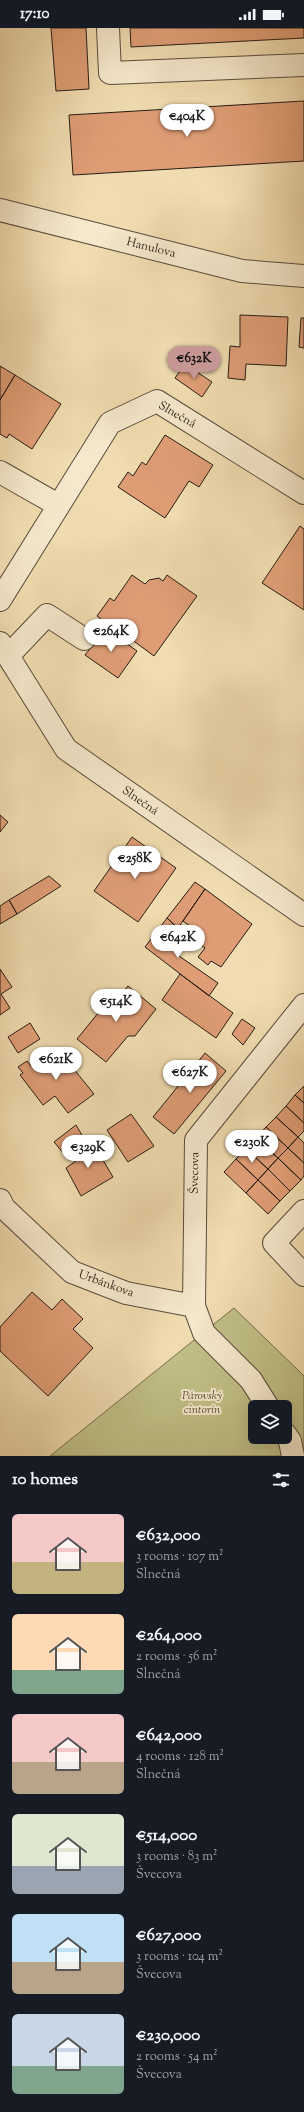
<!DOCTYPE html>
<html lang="en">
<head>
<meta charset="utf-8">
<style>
  :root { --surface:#171b24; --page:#20242c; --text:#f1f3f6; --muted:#9ea1a6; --accent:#c59692 }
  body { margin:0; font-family:"Sorts Mill Goudy",serif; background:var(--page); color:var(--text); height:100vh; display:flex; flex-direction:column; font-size:15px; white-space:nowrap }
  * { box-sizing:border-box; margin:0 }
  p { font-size:13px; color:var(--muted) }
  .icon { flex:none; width:22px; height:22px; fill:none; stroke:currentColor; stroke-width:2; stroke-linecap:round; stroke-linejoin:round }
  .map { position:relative; height:1428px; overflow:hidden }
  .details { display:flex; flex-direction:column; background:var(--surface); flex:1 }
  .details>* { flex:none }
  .controls { position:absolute; left:248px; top:1372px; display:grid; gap:8px }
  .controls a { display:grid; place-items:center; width:44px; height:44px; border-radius:6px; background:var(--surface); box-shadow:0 4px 16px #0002; font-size:20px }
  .price { position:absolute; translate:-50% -34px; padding:0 9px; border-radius:14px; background:#fff; color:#222; font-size:13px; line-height:26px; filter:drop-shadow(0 1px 2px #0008) }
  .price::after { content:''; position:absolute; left:50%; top:24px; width:12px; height:9px; margin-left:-6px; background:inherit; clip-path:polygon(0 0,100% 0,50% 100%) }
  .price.selected { background:var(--accent); color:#111 }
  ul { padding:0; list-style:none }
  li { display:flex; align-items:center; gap:12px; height:100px; padding:0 12px }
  li span { display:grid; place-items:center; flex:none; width:112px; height:80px; border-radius:6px; color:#555 }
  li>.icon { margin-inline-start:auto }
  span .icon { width:48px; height:48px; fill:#fffc; stroke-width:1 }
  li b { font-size:17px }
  h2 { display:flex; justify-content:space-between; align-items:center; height:48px; padding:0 12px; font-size:17px }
  .status { display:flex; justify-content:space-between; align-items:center; height:28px; padding:0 20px; background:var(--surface); direction:ltr }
  .status svg { height:11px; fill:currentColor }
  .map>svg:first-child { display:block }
</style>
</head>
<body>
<div class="status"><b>17:10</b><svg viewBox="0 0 49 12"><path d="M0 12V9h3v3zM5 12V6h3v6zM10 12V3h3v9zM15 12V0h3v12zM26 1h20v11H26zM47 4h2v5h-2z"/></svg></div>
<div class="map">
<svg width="304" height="1428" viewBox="0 0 304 1428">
  <rect width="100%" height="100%" fill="#f0dcb0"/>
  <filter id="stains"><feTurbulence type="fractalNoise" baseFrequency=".005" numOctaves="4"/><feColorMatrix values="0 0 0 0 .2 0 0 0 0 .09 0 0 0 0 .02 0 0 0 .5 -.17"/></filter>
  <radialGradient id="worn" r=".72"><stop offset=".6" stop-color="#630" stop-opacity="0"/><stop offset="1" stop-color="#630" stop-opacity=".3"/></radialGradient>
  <path fill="#c0bf87" stroke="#746e4e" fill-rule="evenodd" d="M234 1280 304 1348V1428H50ZM255 1379H285V1409H255Z"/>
  <path fill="#df9d76" stroke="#271d15" d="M51 0H86L89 61 56 63Z
    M130 0H304V10L131 19Z
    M304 73V133L73 147 69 87Z
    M240 287 288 289 286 338 246 336 245 352 228 350 230 318 240 319Z
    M301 290H304V320L299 319Z
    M185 336 212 354 202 369 175 350Z
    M0 338 15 347 0 372Z
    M15 347 61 376 32 421 9 406 7 410 0 406V372Z
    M165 407 213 437 199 459 189 453 165 490 118 459 128 444 133 448 142 434 146 437Z
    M300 498 304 501V582L262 555Z
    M132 547 145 556 149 552 159 550 163 553 167 547 197 568 154 628 116 600 113 605 106 601 109 597 97 588 110 570 114 573Z
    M106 601 137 623 118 650 85 627Z
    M0 787 8 794 0 804Z
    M132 809 176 840 138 894 94 863Z
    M49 848 61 858 17 886 9 872Z
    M195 854 205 861 178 900 167 890Z
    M205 861 252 896 221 939 211 933 208 937 198 929 205 920 186 907 191 899 183 893Z
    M9 872 17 886 0 896V878Z
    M167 890 174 897 166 908 183 921 179 928 218 955 209 968 145 919Z
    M0 941 12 959 1 966 10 980 0 987Z
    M180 946 233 985 216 1010 162 972Z
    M128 958 156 981 135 1008H128L106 1034 77 1011 103 979 98 972 102 967 110 970 121 966Z
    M242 991 255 1000 243 1017 232 1006Z
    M30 995 40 1011 18 1025 8 1009Z
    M56 1019 94 1066 68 1085 55 1068 43 1077 20 1047 23 1045 18 1039 27 1033 31 1038Z
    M205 1025 226 1043 174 1106 153 1089Z
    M304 1058V1075L295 1067Z
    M295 1067 304 1075V1095L286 1078Z
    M286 1078 304 1095V1103L298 1109 276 1089Z
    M131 1086 154 1118 128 1134 107 1102Z
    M276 1089 298 1109 288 1120 266 1099Z
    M76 1097 86 1114 64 1126 54 1114Z
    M266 1099 288 1120 278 1130 256 1110Z
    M298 1109 304 1115V1135L288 1120Z
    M256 1110 278 1130 268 1141 246 1121Z
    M86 1114 92 1125 97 1122 113 1149 81 1168 66 1140 76 1133 70 1123Z
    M288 1120 304 1135V1148L301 1152 278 1130Z
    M246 1121 268 1141 258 1152 236 1131Z
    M278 1130 301 1152 290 1163 268 1141Z
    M236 1131 258 1152 246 1165 224 1144Z
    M268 1141 290 1163 280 1173 258 1152Z
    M258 1152 280 1173 268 1186 246 1165Z
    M32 1264 52 1282 62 1271 83 1291 73 1301 93 1320 48 1368 0 1323V1299Z"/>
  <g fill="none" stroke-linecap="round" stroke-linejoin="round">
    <g stroke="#594d3c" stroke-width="24">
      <path id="minor" d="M108 0 110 45 304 37
        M0 182 242 243 304 248
        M0 444 58 477
        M0 572 110 395 157 373 304 465
        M0 615 66 721 304 887
        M8 628 47 587 84 611
        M0 1172 4 1180 72 1244 126 1265 194 1278
        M304 1183 274 1215 304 1247
        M268 1379 251 1352 204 1305 194 1278 196 1112 304 977
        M285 1406 290 1413 293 1428"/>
    </g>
    <use href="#minor" stroke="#f5e8cc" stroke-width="22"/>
  </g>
  <g text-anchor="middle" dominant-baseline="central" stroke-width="4" stroke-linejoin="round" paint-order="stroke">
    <g font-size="12" fill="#271d15" stroke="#f5e8cc">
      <text transform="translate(151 220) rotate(14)">Hanulova</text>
      <text transform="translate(177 387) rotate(30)">Slnečná</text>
      <text transform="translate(140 773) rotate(35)">Slnečná</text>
      <text transform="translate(195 1145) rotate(-89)">Švecova</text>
      <text transform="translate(106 1256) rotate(20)">Urbánkova</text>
    </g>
    <g font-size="12" font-style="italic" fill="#554e37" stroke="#f5e8cc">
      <text x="202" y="1368">Párovský<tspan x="202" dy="14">cintorín</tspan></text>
    </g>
  </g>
  <rect width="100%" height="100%" filter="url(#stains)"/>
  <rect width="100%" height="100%" fill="url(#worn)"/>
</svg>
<div class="controls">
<a><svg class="icon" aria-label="layers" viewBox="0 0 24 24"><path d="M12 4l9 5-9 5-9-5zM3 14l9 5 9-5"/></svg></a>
</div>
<b class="price" style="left:187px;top:110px">€404K</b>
<b class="price selected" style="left:194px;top:352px">€632K</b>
<b class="price" style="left:111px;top:625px">€264K</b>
<b class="price" style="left:135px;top:852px">€258K</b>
<b class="price" style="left:178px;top:931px">€642K</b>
<b class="price" style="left:116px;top:995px">€514K</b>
<b class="price" style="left:56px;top:1053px">€621K</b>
<b class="price" style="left:190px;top:1066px">€627K</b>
<b class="price" style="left:252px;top:1136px">€230K</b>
<b class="price" style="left:88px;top:1141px">€329K</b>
</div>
<section class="details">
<h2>10 homes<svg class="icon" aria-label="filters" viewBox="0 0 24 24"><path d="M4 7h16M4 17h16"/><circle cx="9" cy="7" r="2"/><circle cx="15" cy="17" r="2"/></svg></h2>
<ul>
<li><span style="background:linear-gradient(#f6c9c9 60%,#c2b280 0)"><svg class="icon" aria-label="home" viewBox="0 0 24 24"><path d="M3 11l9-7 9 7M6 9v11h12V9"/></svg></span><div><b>€632,000</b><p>3 rooms · 107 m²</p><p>Slnečná</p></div></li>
<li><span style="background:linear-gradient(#ffd9b3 70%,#7fa58c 0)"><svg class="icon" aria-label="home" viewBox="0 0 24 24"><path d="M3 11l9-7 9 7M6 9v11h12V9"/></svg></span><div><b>€264,000</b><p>2 rooms · 56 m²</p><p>Slnečná</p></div></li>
<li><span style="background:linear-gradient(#f6c9c9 60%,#b9a48a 0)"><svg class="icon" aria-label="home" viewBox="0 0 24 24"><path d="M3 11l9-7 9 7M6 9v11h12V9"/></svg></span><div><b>€642,000</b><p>4 rooms · 128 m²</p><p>Slnečná</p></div></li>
<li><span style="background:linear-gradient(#dfe7d0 65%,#9aa5b1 0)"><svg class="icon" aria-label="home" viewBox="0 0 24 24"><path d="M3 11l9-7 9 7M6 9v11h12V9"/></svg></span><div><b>€514,000</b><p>3 rooms · 83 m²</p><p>Švecova</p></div></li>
<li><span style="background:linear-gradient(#bfe0f5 60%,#b9a48a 0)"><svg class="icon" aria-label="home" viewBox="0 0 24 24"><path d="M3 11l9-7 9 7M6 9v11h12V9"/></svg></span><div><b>€627,000</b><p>3 rooms · 104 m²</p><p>Švecova</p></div></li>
<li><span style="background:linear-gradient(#c9d6e8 65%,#7fa58c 0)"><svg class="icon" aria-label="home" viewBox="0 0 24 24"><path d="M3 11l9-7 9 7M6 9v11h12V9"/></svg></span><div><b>€230,000</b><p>2 rooms · 54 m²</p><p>Švecova</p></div></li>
</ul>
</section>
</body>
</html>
